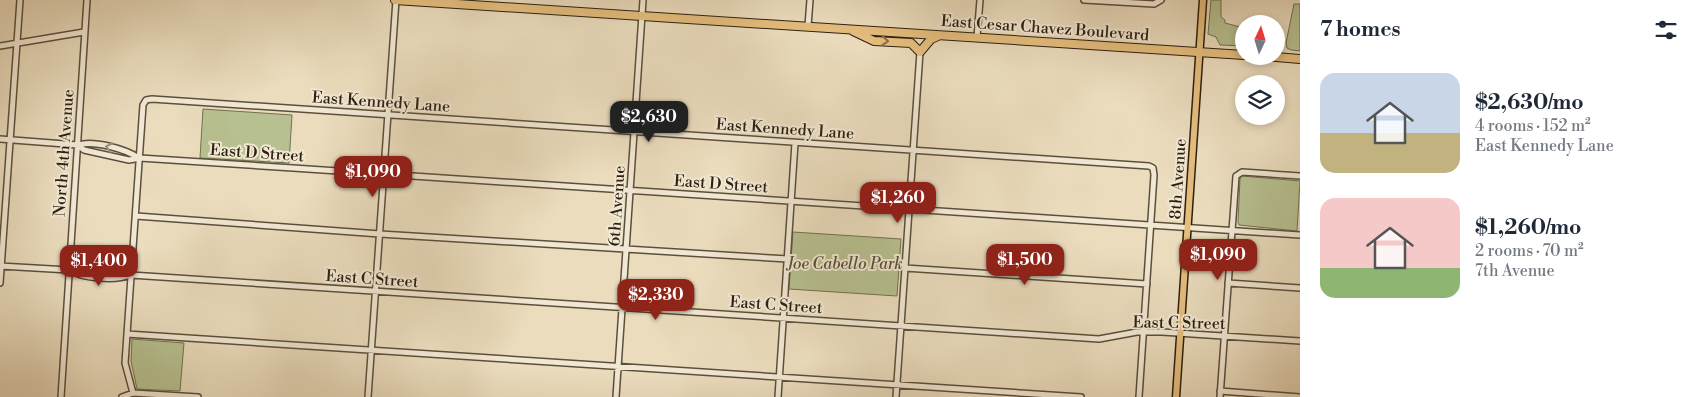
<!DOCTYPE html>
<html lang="en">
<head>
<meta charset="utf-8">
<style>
  :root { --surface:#fff; --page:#f2f2f3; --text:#1f2937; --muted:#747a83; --accent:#8f2418 }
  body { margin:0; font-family:"Libre Bodoni",serif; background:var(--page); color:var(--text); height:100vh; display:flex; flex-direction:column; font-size:19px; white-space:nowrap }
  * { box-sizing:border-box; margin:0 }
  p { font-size:16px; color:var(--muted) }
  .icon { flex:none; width:28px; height:28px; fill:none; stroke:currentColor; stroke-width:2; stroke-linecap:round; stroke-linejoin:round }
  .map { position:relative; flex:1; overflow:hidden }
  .sheet { display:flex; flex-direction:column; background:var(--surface); width:400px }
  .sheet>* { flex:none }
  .needle { width:32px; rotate:4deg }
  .tools { position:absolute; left:1235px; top:15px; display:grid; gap:10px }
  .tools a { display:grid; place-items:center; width:50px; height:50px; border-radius:50%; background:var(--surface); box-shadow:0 2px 8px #0003; font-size:25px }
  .price { position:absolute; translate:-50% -42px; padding:0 11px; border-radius:10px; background:var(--accent); color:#fff; font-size:16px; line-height:32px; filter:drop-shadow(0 1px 2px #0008) }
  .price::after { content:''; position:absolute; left:50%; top:30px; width:15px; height:11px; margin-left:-8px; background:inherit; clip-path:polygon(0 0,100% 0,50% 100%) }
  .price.current { background:#222; color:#fff }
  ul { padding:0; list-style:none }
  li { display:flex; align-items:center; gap:15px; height:125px; padding:0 20px }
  li span { display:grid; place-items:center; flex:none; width:140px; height:100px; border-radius:15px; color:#555 }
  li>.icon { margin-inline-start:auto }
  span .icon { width:60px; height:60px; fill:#fffc; stroke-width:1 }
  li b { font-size:21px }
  h2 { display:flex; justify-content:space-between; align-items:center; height:60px; padding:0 20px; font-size:21px }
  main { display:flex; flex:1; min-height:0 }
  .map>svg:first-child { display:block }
</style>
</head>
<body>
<main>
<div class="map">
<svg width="1300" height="397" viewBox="0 0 1300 397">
  <rect width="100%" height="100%" fill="#eadcbd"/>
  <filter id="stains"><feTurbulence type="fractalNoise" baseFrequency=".004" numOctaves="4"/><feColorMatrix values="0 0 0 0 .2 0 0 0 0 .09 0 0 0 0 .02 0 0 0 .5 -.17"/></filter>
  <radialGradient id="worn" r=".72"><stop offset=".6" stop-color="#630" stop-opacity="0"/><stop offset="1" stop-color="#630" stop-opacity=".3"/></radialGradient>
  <path fill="#b7c090" stroke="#727050" d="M1211 0H1221V17L1225 20V23L1244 28V46L1220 45 1216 37 1208 34Z
    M1294 4H1300V51L1291 50 1287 48 1286 43Z
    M644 102 667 104 665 129 647 128 643 125Z
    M203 109 292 115 289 163 200 158Z
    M1242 176 1300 181 1297 231 1239 225 1238 222 1240 179Z
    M793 232 901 239 897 296 789 289Z
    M132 339 184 343 180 391 137 389 131 361Z"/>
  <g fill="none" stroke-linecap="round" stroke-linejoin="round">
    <g stroke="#5d4f3b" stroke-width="8">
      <path id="minor" d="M1084 0 1154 4 1161 0
        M808 26 810 0
        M977 37 980 0
        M0 46 84 32
        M0 139 78 145C94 140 125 149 139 158
        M78 145 84 150 129 160 140 158 293 168 1300 235
        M136 216 380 234 788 259
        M0 266 69 270C85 265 116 268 131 275L1099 339 1137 332H1162L1300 341
        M905 268 1147 284
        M69 270C83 279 116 281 130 275
        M0 283 20 0
        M1228 283 1300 288
        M127 334 1081 397
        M1220 391 1300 397
        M133 393 125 363 127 334 143 105 146 100 152 99 1149 166 1153 168 1154 175 1139 397
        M61 397 87 0
        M122 397 133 393 198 397
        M368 397 396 0
        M616 397 643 0
        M778 397 795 143
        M896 397 920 52
        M1220 397 1236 176 1242 172 1300 176"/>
    </g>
    <g stroke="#2e2010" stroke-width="9">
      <path id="major" d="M1176 397 1203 0"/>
    </g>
    <g stroke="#2e2010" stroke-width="10">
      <path id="highway" d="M395 0 1244 55
        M853 31 874 41 911 43 920 52 931 39 938 36
        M1264 56 1300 59"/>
    </g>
    <use href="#minor" stroke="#f1e8d4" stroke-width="5"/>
    <use href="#major" stroke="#e5be7e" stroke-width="6"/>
    <use href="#highway" stroke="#e5be7e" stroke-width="8"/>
  </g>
  <defs><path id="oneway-chevron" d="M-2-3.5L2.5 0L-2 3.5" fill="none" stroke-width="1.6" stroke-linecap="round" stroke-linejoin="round" transform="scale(1.25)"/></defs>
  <use stroke="#8a6f47" href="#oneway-chevron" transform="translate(885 41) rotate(4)"/>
  <use stroke="#998e7c" href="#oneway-chevron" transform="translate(109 147) rotate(-167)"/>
  <g text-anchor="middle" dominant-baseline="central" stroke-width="4" stroke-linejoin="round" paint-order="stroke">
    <g font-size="16" fill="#2e2010" stroke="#f1e8d4">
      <text transform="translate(1045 28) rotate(4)">East Cesar Chavez Boulevard</text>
      <text transform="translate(381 102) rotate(4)">East Kennedy Lane</text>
      <text transform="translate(785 129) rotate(4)">East Kennedy Lane</text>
      <text transform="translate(64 153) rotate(-86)">North 4th Avenue</text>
      <text transform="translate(257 153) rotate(4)">East D Street</text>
      <text transform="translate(1178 179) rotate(-86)">8th Avenue</text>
      <text transform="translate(721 184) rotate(4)">East D Street</text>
      <text transform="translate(617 206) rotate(-86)">6th Avenue</text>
      <text transform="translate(372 279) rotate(4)">East C Street</text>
      <text transform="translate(776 305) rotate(4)">East C Street</text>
      <text transform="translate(1179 323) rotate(1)">East C Street</text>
    </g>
    <g font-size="16" font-style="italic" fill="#575036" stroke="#f1e8d4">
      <text x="845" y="264">Joe Cabello Park</text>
    </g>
  </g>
  <rect width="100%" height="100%" filter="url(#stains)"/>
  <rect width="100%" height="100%" fill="url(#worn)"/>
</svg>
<div class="tools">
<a><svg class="needle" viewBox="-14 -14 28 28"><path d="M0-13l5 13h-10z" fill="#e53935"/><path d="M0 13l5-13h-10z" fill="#747a83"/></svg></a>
<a><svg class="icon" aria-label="layers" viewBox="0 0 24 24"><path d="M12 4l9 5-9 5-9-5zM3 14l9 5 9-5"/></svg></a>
</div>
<b class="price current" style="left:649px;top:143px">$2,630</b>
<b class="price" style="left:373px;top:198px">$1,090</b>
<b class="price" style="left:898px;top:224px">$1,260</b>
<b class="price" style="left:1218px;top:281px">$1,090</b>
<b class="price" style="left:1025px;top:286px">$1,500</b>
<b class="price" style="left:99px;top:287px">$1,400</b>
<b class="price" style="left:656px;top:321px">$2,330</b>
</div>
<section class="sheet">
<h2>7 homes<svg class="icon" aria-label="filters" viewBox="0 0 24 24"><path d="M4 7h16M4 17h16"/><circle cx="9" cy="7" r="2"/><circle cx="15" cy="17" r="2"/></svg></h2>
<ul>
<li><span style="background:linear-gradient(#c9d6e8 60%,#c2b280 0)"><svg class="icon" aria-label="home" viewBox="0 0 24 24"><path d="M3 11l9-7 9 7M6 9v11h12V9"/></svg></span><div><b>$2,630/mo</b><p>4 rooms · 152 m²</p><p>East Kennedy Lane</p></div></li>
<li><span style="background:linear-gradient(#f6c9c9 70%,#8fb573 0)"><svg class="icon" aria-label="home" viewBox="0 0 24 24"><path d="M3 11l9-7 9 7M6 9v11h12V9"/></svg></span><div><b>$1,260/mo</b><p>2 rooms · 70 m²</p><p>7th Avenue</p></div></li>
</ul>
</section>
</main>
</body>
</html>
